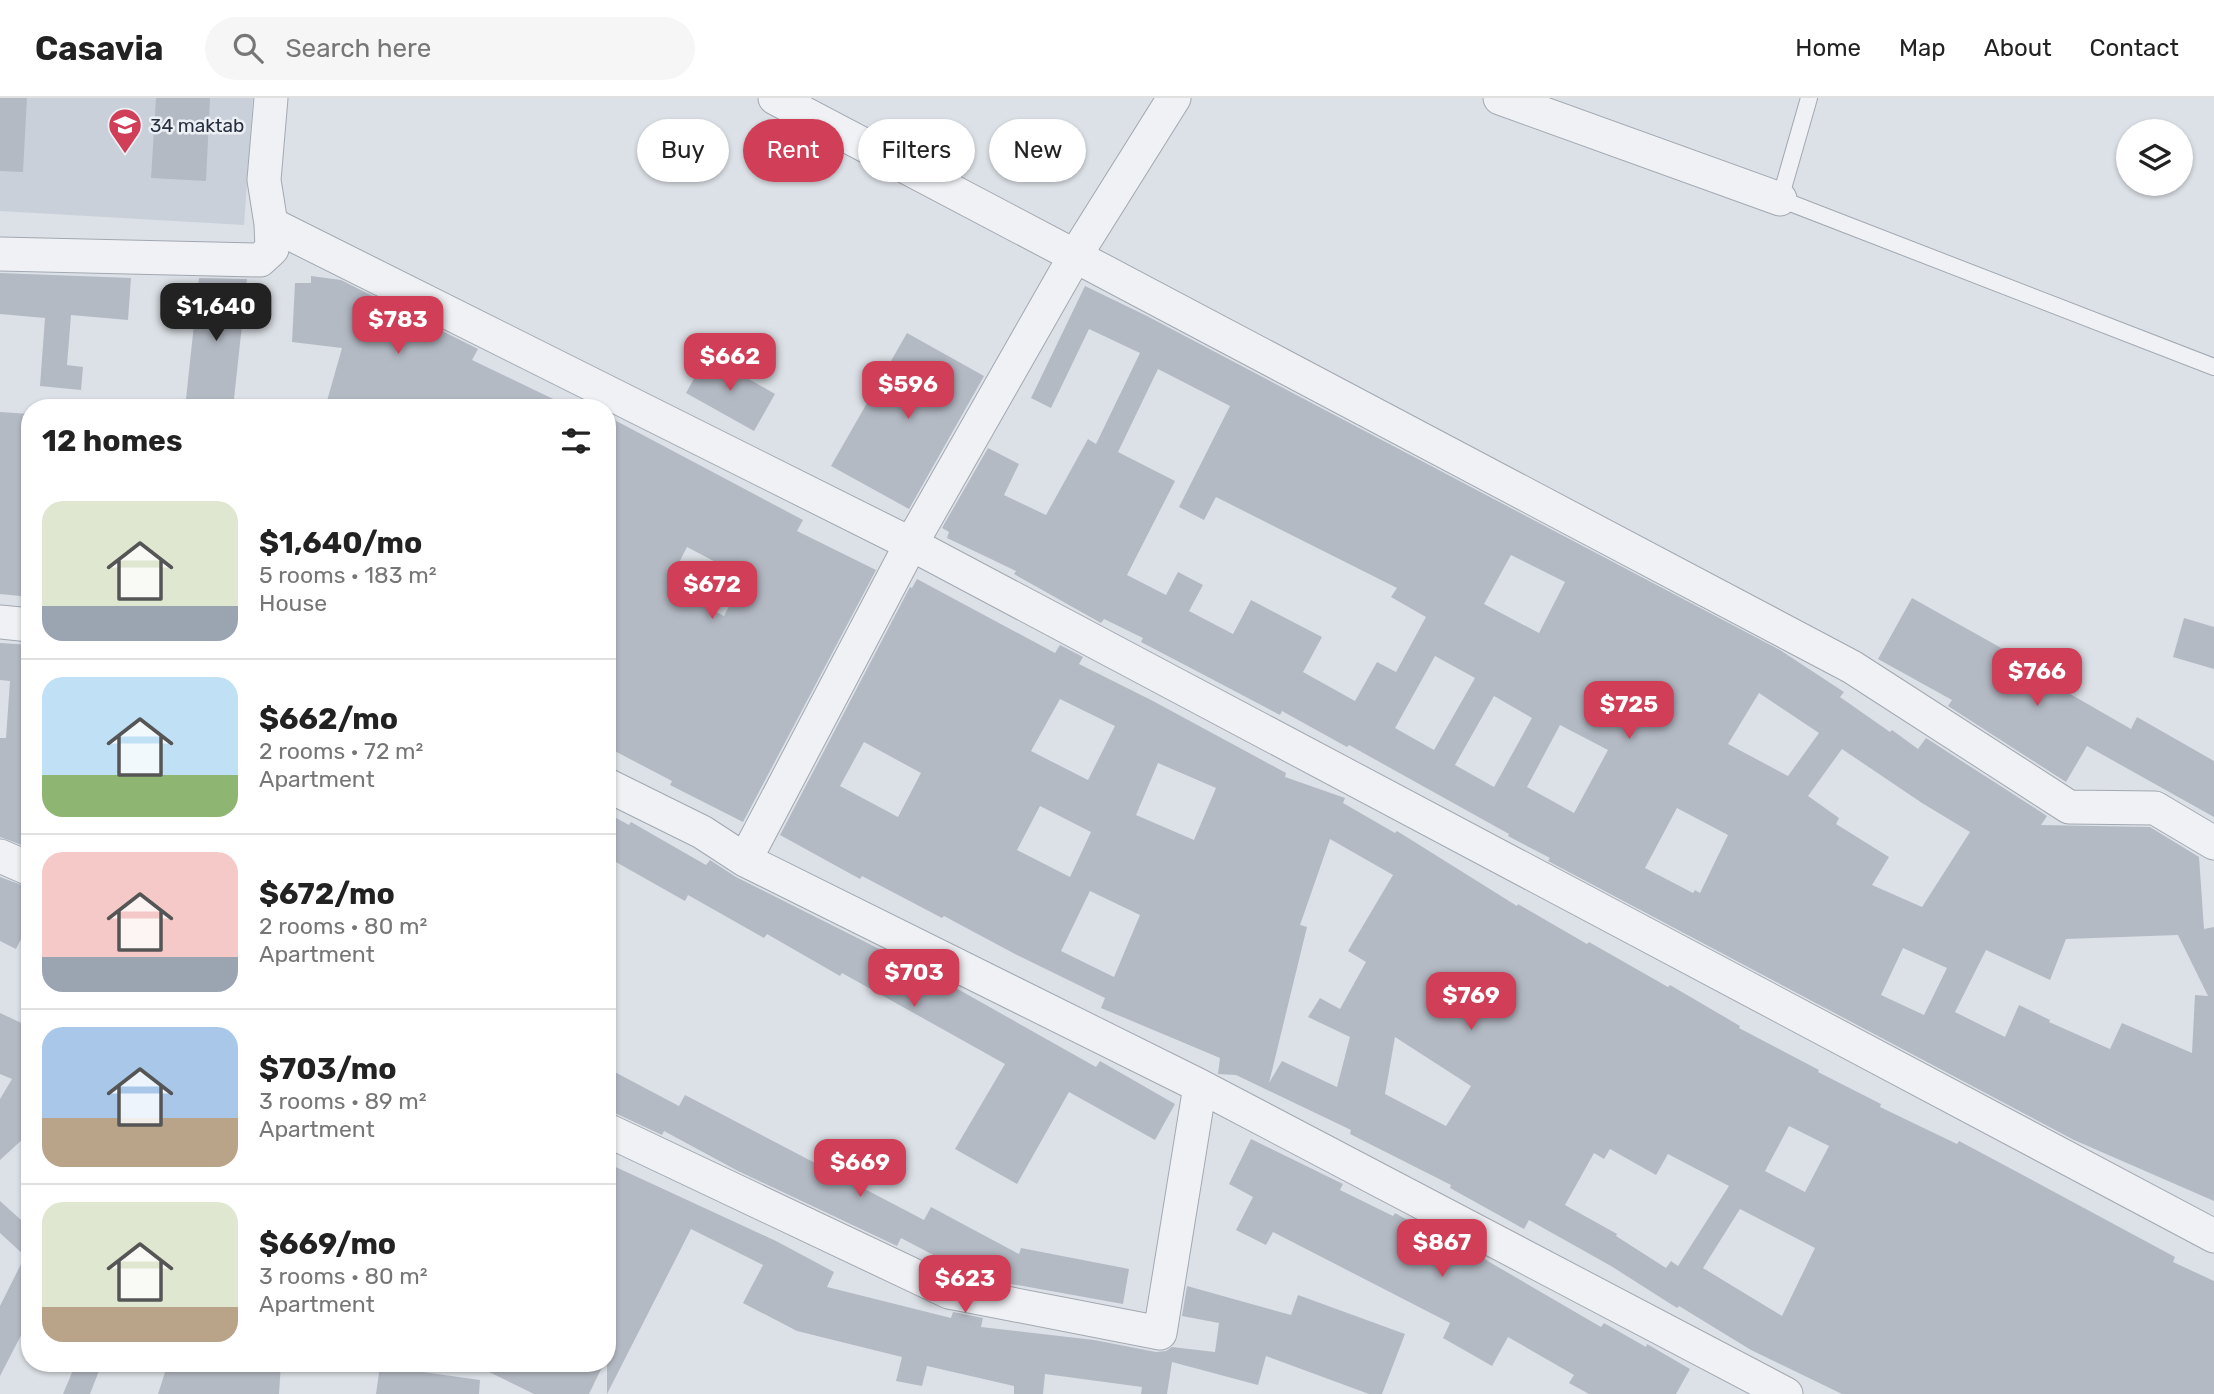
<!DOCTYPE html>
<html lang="en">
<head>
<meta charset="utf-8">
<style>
  :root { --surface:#fff; --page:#f6f6f6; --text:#222; --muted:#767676; --line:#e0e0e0; --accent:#d03e58 }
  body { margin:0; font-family:Rubik,sans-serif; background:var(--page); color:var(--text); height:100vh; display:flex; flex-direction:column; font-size:26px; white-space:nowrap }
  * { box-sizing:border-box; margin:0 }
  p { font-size:23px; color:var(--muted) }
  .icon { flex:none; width:38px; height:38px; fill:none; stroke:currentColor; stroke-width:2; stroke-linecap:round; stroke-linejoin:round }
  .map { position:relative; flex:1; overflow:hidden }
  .details { position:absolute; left:21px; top:301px; width:595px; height:973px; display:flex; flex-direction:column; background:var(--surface); border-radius:28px; box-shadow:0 2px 5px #0004 }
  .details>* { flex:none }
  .banner { position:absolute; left:637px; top:21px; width:665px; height:63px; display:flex; gap:14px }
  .fabs { position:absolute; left:2116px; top:21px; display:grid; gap:14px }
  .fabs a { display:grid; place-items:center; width:77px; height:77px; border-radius:50%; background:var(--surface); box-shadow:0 2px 5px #0004; font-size:35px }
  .price { position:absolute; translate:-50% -60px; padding:0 16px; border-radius:14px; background:var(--accent); color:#fff; font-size:23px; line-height:46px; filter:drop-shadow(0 2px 4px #0008) }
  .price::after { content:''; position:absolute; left:50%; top:42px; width:21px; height:16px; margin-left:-10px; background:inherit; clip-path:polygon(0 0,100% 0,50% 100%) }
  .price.selected { background:#222; color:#fff }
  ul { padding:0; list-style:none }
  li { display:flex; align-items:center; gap:21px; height:175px; padding:0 21px }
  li+li { border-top:2px solid var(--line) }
  li span { display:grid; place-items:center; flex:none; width:196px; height:140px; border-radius:21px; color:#555 }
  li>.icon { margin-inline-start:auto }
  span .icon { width:84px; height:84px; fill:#fffc; stroke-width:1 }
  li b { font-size:30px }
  h2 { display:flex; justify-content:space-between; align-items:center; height:84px; padding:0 21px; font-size:30px }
  .chip { padding:0 24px; border-radius:32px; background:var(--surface); box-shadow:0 2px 5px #0004; font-size:24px; line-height:63px }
  .chip.selected { background:var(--accent); color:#fff }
  header { display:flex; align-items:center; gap:42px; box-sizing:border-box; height:98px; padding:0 35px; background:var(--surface); border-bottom:2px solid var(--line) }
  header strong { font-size:33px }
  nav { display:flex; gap:38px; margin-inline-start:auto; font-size:24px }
  .search { width:490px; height:63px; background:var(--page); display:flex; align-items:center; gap:18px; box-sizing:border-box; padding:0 24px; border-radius:38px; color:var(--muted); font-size:26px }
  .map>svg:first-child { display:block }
</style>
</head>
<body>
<header>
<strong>Casavia</strong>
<div class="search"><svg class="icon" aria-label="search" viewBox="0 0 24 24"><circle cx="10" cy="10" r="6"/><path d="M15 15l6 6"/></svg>Search here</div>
<nav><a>Home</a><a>Map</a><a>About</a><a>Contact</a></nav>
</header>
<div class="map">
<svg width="2214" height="1296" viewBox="0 0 2214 1296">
  <rect width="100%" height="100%" fill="#dce1e7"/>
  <path fill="#cad0d9" d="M0 0H253L244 127 0 113Z"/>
  <path fill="#b4bac4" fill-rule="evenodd" d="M0 0H27L23 74 0 73Z
    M156 0H210L206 83 151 80Z
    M0 175 131 180 128 222 71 217 67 267 83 269 81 292 40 288 45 220 0 216Z
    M311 178 341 182 478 251 472 262 572 310H325L342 250 292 244 295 185H311Z
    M199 180 247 181 233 310H185Z
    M1085 188 1147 218 1780 552 1844 594 1840 599 1890 634 1892 632 1918 651 1926 640 2047 718 2041 727 2150 729 2199 759 2204 831 2214 829V1103L2074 1042 1548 763 1550 760 1508 738 1509 736 1349 647 1347 649 1282 613 1280 617 1206 578 1141 544 1143 540 1104 521 1101 525 1014 476 1016 473 947 440 949 434 942 430 988 350 1019 366 1004 397 1046 417 1088 341 1096 346 1140 255 1089 231 1051 310 1031 300ZM1158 271 1230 308 1179 409 1204 422 1216 399 1397 490 1391 499 1426 519 1396 574 1377 564 1355 603 1303 574 1322 539 1251 502 1233 536 1189 513 1203 487 1178 474 1166 497 1127 477 1175 383 1118 354ZM1511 457 1565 484 1539 535 1484 506ZM1435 558 1475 580 1434 652 1395 630ZM1759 595 1819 635 1788 678 1728 646ZM1494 598 1532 620 1494 689 1455 667ZM1560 627 1608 652 1574 715 1527 689ZM1842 651 1922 705 1970 734 1922 809 1872 787 1889 759 1836 726 1839 720 1808 698ZM1677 710 1728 737 1700 795 1695 792 1693 795 1645 770ZM2178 837 2208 898 2195 897 2192 955 2122 925 2110 951 2049 924 2050 922 2019 907 2005 939 1955 914 1986 852 2050 882 2066 841ZM1903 850 1947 870 1924 917 1881 897Z
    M907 235 984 278 909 411 831 368Z
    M707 257 775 296 754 333 686 295Z
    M0 314 30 316V499L0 496Z
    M607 318 803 422 797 433 876 472 743 724 670 687 672 683 607 649ZM687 449 744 479 724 518 667 488Z
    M917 481 1055 555 1060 547 1083 559 1079 566 1153 603 1286 675 1285 679 1345 700 1343 705 1395 735 1397 733 1517 808 1518 806 1587 846 1589 844 1668 889 1670 887 1740 928 1739 930 1819 972 1818 974 1881 1006 1880 1009 1957 1046 1959 1043 2006 1068 2175 1159 2173 1164 2214 1183V1296H1842L1751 1252 1679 1208 1677 1210 1611 1168 1529 1122 1524 1131 1450 1090 1451 1087 1350 1036 1351 1032 1236 977 1218 976 1220 960 1101 910 1105 900 1015 856 944 818 942 820 862 778 860 781 780 737 910 489 912 490ZM1060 601 1115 628 1088 682 1031 653ZM864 644 921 675 898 719 840 688ZM1158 665 1216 690 1194 742 1136 717ZM1040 708 1091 734 1070 779 1017 752ZM1330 741 1393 777 1348 853 1366 864 1340 911 1320 900 1308 919 1350 939 1337 989 1282 963 1269 985 1307 829 1300 827ZM1090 793 1140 817 1114 879 1061 853ZM1395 939 1471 988 1446 1028 1385 996ZM1789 1028 1829 1048 1805 1094 1765 1073ZM1610 1051 1656 1077 1668 1056 1729 1088 1678 1168 1671 1163 1666 1170 1616 1138 1617 1136 1565 1107 1594 1055 1604 1061ZM1740 1111 1815 1150 1782 1218 1703 1170Z
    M1912 500 2003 551 2001 556 2131 631 2137 619 2214 663V719L2087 648 2066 684 1948 608 1952 602 1878 561Z
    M2184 520 2214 529V571L2173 559Z
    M0 545 30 547V750L0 739V640H6L10 583 0 582Z
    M607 715 629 727 631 724 706 767 710 762 736 779 947 885 1096 969 1100 963 1175 1006 1155 1042 1069 994 1017 1086 955 1051 1005 966 842 875 840 878 767 836 764 840 688 797 685 803 607 759Z
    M0 779 30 790V823L16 851 0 843Z
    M0 915 30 929V1031L24 1040 0 1062V1001L12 981 0 976Z
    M607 970 679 1008 685 997 924 1122 931 1109 1019 1156 1021 1150 1129 1171 1123 1206 961 1177 962 1172 901 1140 897 1148 738 1073 664 1033 662 1037 615 1015 607 1013Z
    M1251 1041 1343 1086 1340 1092 1393 1118 1395 1115 1471 1158 1474 1155 1601 1229 1604 1225 1646 1249 1647 1246 1690 1271 1676 1296H1589L1569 1285 1574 1277 1508 1239 1492 1268 1443 1240 1450 1225 1273 1134 1266 1147 1236 1132 1253 1099 1229 1086Z
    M607 1065 776 1143 834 1174 827 1189 951 1220 953 1214 983 1220 981 1229 1094 1242 1156 1254 1166 1253 1172 1249 1215 1254 1219 1225 1182 1218 1187 1188 1291 1217 1298 1197 1405 1236 1382 1296H1369L1266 1258 1258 1287 1172 1264 1167 1296H1141L1142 1289 1045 1276 1043 1296H1014V1288L927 1268 922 1288 896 1283 902 1259 797 1233 743 1205 763 1167 691 1131 607 1296Z
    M0 1103 30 1130V1220L0 1278V1208L25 1158 0 1135Z
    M76 1265H102L90 1296H63Z
    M168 1265H281L279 1296H158Z
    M471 1265H604L589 1296H534Z
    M380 1268 480 1282 479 1296H376Z"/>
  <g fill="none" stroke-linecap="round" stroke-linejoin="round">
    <g stroke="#a2a8b1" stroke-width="18">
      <path id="service" d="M1809 0 1780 101 2214 269"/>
    </g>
    <g stroke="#a2a8b1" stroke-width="35">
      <path id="minor" d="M775 0 1075 158 1174 0
        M1500 0 1780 101
        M271 126 911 446 2214 1138
        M0 156 260 162 272 151 271 126 264 82 271 0
        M0 524 30 527
        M607 687 702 734 745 762 1200 988 1786 1296
        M0 758 30 771
        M745 762 911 446 1075 158 1852 569 2069 709 2155 710 2214 745
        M607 1032 949 1194 1160 1235 1200 988"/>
    </g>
    <use href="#service" stroke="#eff1f5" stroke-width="16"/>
    <use href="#minor" stroke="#eff1f5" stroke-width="33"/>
  </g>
  <defs>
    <g id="school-pin" transform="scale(1.75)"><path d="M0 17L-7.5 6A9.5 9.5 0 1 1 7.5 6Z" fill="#d03e58" stroke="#ecf0f5"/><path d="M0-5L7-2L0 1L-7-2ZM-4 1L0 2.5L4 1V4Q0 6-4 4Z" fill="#fff"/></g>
  </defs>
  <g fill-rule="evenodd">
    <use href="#school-pin" x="125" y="27"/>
  </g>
  <g text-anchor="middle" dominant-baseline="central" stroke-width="5" stroke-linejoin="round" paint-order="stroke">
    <g font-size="19" fill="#262f3d" stroke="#ecf0f5" text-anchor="start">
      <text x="150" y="27">34 maktab</text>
    </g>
  </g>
</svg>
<div class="fabs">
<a><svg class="icon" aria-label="layers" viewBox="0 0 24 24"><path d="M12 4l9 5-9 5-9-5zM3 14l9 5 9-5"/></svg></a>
</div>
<b class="price selected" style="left:216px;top:245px">$1,640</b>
<b class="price" style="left:398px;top:258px">$783</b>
<b class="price" style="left:730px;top:295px">$662</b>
<b class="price" style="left:908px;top:323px">$596</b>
<b class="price" style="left:712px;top:523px">$672</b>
<b class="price" style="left:2037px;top:610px">$766</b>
<b class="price" style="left:1629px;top:643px">$725</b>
<b class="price" style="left:914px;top:911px">$703</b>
<b class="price" style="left:1471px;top:934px">$769</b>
<b class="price" style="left:860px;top:1101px">$669</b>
<b class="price" style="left:1442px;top:1181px">$867</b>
<b class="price" style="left:965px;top:1217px">$623</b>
<div class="banner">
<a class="chip">Buy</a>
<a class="chip selected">Rent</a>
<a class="chip">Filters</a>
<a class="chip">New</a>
</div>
<section class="details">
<h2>12 homes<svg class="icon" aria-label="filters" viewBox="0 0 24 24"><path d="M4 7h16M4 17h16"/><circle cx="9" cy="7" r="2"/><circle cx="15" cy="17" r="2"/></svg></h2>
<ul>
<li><span style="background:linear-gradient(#dfe7d0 75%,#9aa5b1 0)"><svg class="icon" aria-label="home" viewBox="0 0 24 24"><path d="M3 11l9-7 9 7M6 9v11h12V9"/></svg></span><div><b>$1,640/mo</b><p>5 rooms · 183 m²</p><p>House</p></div></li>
<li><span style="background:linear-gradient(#bfe0f5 70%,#8fb573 0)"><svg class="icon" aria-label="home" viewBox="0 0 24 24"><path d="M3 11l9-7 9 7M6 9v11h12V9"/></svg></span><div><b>$662/mo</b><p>2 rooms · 72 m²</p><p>Apartment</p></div></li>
<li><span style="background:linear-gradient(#f6c9c9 75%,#9aa5b1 0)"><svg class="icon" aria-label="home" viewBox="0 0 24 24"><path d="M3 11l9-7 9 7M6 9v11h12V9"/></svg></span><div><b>$672/mo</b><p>2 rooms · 80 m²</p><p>Apartment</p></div></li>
<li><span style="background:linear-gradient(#a9c7e8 65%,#b9a48a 0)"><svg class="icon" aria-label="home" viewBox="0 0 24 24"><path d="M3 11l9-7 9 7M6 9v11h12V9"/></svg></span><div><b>$703/mo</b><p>3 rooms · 89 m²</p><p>Apartment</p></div></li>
<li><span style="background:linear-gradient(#dfe7d0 75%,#b9a48a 0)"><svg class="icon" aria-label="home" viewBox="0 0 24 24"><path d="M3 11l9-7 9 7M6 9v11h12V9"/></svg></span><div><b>$669/mo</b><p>3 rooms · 80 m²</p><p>Apartment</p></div></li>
</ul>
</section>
</div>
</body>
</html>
